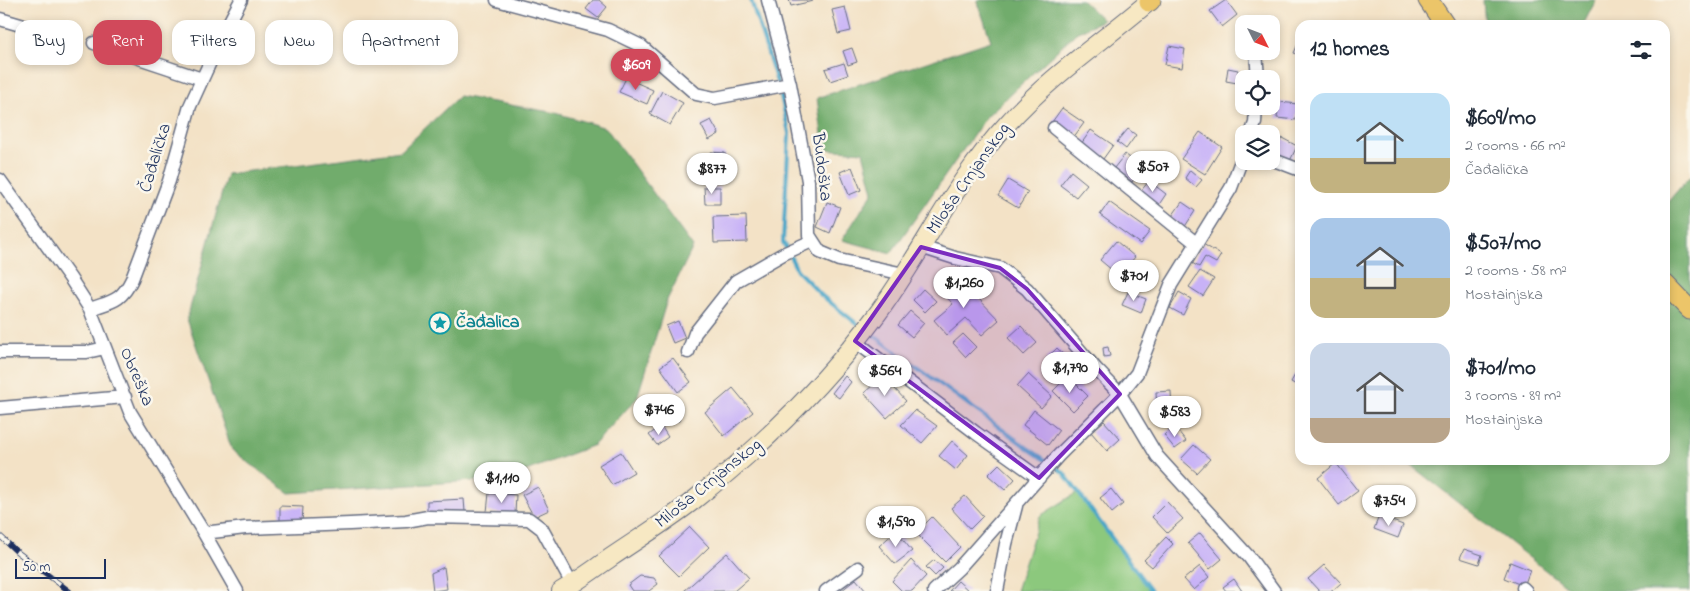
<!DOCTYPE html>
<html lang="en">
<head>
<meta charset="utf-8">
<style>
  :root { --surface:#fff; --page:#f6f6f7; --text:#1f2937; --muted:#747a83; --accent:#d1495b }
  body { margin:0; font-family:"Indie Flower",sans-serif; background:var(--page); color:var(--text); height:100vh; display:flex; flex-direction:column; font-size:19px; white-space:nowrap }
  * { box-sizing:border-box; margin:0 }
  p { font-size:16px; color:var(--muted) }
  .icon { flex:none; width:28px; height:28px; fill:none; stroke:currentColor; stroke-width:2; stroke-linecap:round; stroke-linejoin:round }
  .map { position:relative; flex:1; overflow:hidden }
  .panel { position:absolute; left:1295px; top:20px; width:375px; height:445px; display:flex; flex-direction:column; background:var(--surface); border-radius:15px; box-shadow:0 2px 8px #0003 }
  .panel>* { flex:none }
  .hud { position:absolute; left:15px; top:20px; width:475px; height:45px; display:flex; gap:10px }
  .needle { width:32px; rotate:132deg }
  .fabs { position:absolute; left:1235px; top:15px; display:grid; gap:10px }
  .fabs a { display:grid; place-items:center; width:45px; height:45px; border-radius:10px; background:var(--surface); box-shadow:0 2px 8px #0003; font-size:25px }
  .scale { position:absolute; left:15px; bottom:12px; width:91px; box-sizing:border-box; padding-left:5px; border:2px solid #1b2f5e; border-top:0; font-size:14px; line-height:18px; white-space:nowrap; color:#1b2f5e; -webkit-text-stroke:4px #fbf7ec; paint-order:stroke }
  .price { position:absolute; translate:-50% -42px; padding:0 11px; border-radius:18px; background:#fff; color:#222; font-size:16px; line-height:32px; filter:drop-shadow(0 1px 2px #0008) }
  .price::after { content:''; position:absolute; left:50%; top:30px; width:15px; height:11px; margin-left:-8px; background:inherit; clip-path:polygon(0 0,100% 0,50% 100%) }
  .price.selected { background:var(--accent); color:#fff }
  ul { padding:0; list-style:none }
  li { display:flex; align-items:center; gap:15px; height:125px; padding:0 15px }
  li span { display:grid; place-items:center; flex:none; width:140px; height:100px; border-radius:15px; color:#555 }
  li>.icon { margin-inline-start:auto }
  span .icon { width:60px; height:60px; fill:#fffc; stroke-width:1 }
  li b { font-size:21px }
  h2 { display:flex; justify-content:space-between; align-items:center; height:60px; padding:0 15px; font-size:21px }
  .pill { padding:0 18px; border-radius:15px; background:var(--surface); box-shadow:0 2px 8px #0003; font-size:18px; line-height:45px }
  .pill.selected { background:var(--accent); color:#fff }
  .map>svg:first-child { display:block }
</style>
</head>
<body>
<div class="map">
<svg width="1690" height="591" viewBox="0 0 1690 591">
  <rect width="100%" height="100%" fill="#fbf7ec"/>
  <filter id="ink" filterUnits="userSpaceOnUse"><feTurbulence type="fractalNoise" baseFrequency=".02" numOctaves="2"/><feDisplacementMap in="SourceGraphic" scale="10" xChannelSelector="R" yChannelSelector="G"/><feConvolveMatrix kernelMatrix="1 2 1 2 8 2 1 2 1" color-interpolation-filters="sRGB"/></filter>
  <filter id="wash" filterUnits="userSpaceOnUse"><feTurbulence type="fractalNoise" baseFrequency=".0096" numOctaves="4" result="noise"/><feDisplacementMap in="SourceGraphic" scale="20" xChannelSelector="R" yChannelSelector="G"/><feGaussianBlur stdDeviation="1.12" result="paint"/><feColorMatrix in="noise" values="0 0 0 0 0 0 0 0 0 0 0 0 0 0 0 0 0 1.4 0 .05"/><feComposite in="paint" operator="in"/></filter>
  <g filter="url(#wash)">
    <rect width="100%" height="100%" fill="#f3e2c6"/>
    <path fill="#8cc87d" stroke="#547c6e" d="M1078 492 1151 591H1016L1040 516Z"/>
    <path fill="#71ac6c" stroke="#466e65" d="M977 0H1082L1103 20 1076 33 987 116 891 253 842 240 873 192 863 152 824 149 817 98 991 41Z
      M1483 0H1596L1583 25H1485Z
      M459 96 556 113 606 128 693 247 667 300 637 398 594 445 505 479 289 493 232 450 187 319 227 174 401 151Z
      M1690 176V591H1572L1404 460H1665V205Z"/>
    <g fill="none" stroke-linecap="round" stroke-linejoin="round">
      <path stroke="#49a6c8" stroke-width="4" d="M751 0 777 82
        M781 95 789 133 783 242 797 270 821 295 861 327
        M869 332 1029 449 1063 472 1151 591"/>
    </g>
    <g id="blocks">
      <path fill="#c8b2f7" d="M593 0H599L607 7 598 18 586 9Z
        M789 0H812L813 1 791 6Z
        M1226 0 1237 15 1222 27 1210 11Z
        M845 7 851 31 838 34 832 10Z
        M1300 39V56L1294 53Z
        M1169 46 1185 49 1182 68 1165 65Z
        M852 48 857 62 848 65 843 51Z
        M844 63 848 75 830 81 825 69Z
        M1228 68 1238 70 1237 83 1226 81Z
        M1274 76 1278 92 1271 93V79L1265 78Z
        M626 78 653 90 647 104 619 92Z
        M662 91 683 103 670 125 650 114Z
        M1279 102 1298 104 1296 120 1277 118Z
        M1062 108 1084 123 1073 138 1052 122Z
        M711 120 719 134 709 140 701 125Z
        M1128 129 1136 135 1126 149 1117 142Z
        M1091 130 1113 145 1103 159 1081 144Z
        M1200 132 1222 147 1205 174 1181 159Z
        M1282 138 1297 146 1289 163 1273 153Z
        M711 152 725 153V171L711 170Z
        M1125 154 1143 168 1132 182 1114 168Z
        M852 167 861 190 849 195 840 172Z
        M1190 170 1202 180 1196 187 1185 178Z
        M1071 171 1087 184 1076 197 1060 185Z
        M1008 180 1028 192 1018 208 998 196Z
        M1149 181 1166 194 1158 206 1140 192Z
        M704 187H720V204H705Z
        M827 202 840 207 830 233 817 227Z
        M1109 202 1150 231 1140 244 1100 215Z
        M1182 202 1195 211 1184 228 1170 219Z
        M746 216 747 242 714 243 713 217Z
        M1116 241 1135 257 1119 276 1100 260Z
        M1203 244 1221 255 1216 263 1205 257 1199 267 1192 263Z
        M1200 271 1214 279 1203 296 1189 287Z
        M956 275 999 320 982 335 966 318 947 335 934 320 953 304 940 290Z
        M923 289 936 301 925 312 913 300Z
        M1128 292 1146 299 1141 313 1122 305Z
        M1179 292 1191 299 1183 315 1170 308Z
        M910 311 924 323 912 337 898 325Z
        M678 321 685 338 673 343 666 326Z
        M1021 326 1037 343 1024 355 1008 338Z
        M963 334 976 347 966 357 953 343Z
        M1108 347 1110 356 1104 357 1103 348Z
        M1057 348 1069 361 1059 371 1046 359Z
        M673 358 691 382 678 392 660 367Z
        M1300 366V387L1291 382Z
        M1028 374 1052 396 1041 408 1017 386Z
        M845 376 851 382 839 398 832 393Z
        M883 376 906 401 887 418 864 393Z
        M1068 376 1088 396 1073 411 1053 391Z
        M733 388 753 412 724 436 705 412Z
        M1171 391 1172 413 1157 414 1156 392Z
        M1196 406V413H1189L1187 407Z
        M915 410 937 426 922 443 901 425Z
        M1034 410 1059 430 1048 445 1023 425Z
        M665 411 680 413 679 421 664 418Z
        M1104 421 1120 439 1107 451 1091 432Z
        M661 426 668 437 657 445 649 435Z
        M1174 426 1186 441 1175 449 1164 435Z
        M952 441 968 455 956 470 939 456Z
        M1194 445 1210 459 1197 473 1181 459Z
        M621 452 634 472 612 485 599 465Z
        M1336 463 1358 491 1339 505 1318 478Z
        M999 464 1015 479 1005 490 988 475Z
        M538 487 549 510 534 517 522 495Z
        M1111 489 1123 504 1112 513 1100 498Z
        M489 493 516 495 515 514 487 512Z
        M965 496 983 516 970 529 951 508Z
        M464 499 465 512 427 513V501Z
        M1167 502 1183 519 1167 533 1152 517Z
        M280 506 303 507 302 522H280Z
        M1379 516 1403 525 1398 538 1374 529Z
        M932 517 960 547 945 562 916 533Z
        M690 527 709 547 679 576 659 556Z
        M896 531 912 551 895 564 879 546Z
        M1200 533 1222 559 1210 569 1188 543Z
        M1166 537 1173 544 1152 567 1144 560Z
        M1464 549 1482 555 1479 564 1460 558Z
        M727 553 749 578 734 591H684Z
        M911 560 926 576 912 591H902L892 581Z
        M934 560 943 568 935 576 926 567Z
        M1510 562 1530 570 1524 586 1504 578Z
        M1324 565 1341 583 1332 591H1319L1308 579Z
        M1200 566 1209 577 1194 590 1184 579Z
        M444 567 447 589 433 591 431 573Z
        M640 576 654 578 658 584 649 591H632L628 585Z
        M856 579 866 591H841Z
        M1234 579 1242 591H1226L1223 587Z
        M958 581 969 591H949Z"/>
    </g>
  </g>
  <g filter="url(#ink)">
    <use href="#blocks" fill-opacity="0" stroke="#676e82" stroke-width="1"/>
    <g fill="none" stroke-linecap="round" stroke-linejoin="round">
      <g stroke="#676e82" stroke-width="15">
        <path id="street" d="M497 0 608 30 641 46 696 94 715 98 790 84
          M768 0 790 84 808 181 809 235 820 252 839 260 904 274
          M0 19 24 26
          M94 43 202 79
          M1256 51 1258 79
          M1054 128 1197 244
          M1251 134 1255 123 1256 106
          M1271 159 1300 170
          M0 180 70 278 90 309 130 412 204 533 237 591
          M921 247 955 258 1000 268 1027 289 1096 369 1120 394 1157 456 1249 557 1274 591
          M90 309C112 301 121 302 132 279L169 181 190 106 221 38 241 0
          M855 341 976 433 1039 478
          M0 352H87L105 348
          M688 352 695 333 736 281 783 254 812 241
          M0 408 125 397
          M204 533 245 528 350 524 406 521 428 517 529 519 542 529 572 584
          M1523 588 1526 591
          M826 591 858 568
          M934 591 959 568 1058 456 1120 394 1137 373 1171 285 1231 188 1244 153
          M997 591 1006 544 1016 506"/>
      </g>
      <g stroke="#676e82" stroke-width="20">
        <path id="secondary" d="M561 591C578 581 594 569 610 558 638 539 667 521 694 500 761 447 827 382 878 313 923 252 955 180 1007 124 1049 77 1103 41 1151 0"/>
      </g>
      <g stroke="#676e82" stroke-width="21">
        <path id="primary" d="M1428 0 1445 25
          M1149 2 1151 0
          M1665 284 1690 310"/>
      </g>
      <use href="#street" stroke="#fff" stroke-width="12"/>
      <use href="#secondary" stroke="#f7e8c3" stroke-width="18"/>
      <use href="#primary" stroke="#ecc569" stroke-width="19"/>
      <g stroke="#1b2f5e" stroke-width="5.5">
        <path id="rail" d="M0 536 16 551 69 591"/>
      </g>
      <use href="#rail" stroke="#fbf7ec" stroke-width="4" stroke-dasharray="11" stroke-linecap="butt"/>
    </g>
  </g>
  <path fill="#7b2cbf" fill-opacity="0.2" stroke="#7b2cbf" stroke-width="4" stroke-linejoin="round" d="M921 247 1000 268 1027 289 1120 394 1039 478 855 341Z"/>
  <defs>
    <g id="sight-ring" transform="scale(1.125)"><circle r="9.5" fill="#fbf7ec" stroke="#0f9aa8" stroke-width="1.5"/><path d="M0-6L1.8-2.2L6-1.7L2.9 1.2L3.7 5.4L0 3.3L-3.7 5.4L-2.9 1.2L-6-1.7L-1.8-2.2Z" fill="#0f9aa8"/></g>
  </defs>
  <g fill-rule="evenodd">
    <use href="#sight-ring" x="440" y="323"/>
  </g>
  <g text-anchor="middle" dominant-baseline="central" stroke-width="5" stroke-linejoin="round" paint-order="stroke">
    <g font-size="18" fill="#1b2f5e" stroke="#fbf7ec">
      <text transform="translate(156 158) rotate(-73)">Čađalička</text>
      <text transform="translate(821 167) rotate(83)">Budoška</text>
      <text transform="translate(969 179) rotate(-55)">Miloša Crnjanskog</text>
      <text transform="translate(136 377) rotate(67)">Obreška</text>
      <text transform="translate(709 484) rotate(-39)">Miloša Crnjanskog</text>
    </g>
    <g font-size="18" font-weight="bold" fill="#0d838f" stroke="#fbf7ec" text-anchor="start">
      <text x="456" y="323">Čađalica</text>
    </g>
  </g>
</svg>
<div class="fabs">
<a><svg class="needle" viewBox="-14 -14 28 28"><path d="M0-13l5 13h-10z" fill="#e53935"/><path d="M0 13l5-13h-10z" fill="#747a83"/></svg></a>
<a><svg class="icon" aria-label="locate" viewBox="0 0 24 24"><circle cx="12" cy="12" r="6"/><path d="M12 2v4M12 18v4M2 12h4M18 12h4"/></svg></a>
<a><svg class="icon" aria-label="layers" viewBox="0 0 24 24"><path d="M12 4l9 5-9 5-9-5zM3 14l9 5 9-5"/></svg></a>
</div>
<div class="scale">50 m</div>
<b class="price selected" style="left:636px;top:91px">$609</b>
<b class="price" style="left:1153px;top:193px">$507</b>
<b class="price" style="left:712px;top:195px">$877</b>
<b class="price" style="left:1134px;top:302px">$701</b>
<b class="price" style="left:964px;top:309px">$1,260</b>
<b class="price" style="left:1070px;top:394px">$1,790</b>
<b class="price" style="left:885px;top:397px">$564</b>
<b class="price" style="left:659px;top:436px">$746</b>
<b class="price" style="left:1175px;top:438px">$583</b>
<b class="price" style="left:502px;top:504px">$1,110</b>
<b class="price" style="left:1389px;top:527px">$754</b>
<b class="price" style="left:896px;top:548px">$1,590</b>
<div class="hud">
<a class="pill">Buy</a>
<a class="pill selected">Rent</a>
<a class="pill">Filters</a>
<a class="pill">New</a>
<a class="pill">Apartment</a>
</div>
<section class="panel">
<h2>12 homes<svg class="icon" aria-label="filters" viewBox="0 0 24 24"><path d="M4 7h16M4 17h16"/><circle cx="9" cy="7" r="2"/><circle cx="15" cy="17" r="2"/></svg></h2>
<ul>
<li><span style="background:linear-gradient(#bfe0f5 65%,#c2b280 0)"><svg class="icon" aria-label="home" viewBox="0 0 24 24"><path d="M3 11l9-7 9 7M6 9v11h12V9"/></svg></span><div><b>$609/mo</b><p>2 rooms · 66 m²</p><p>Čađalička</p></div></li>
<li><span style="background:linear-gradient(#a9c7e8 60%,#c2b280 0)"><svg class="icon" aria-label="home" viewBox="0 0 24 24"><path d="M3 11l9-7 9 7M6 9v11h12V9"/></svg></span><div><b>$507/mo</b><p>2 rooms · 58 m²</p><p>Mostainjska</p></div></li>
<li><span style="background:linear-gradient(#c9d6e8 75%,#b9a48a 0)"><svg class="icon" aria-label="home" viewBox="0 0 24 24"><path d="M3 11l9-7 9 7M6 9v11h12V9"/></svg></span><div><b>$701/mo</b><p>3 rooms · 89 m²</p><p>Mostainjska</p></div></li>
</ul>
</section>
</div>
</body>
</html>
